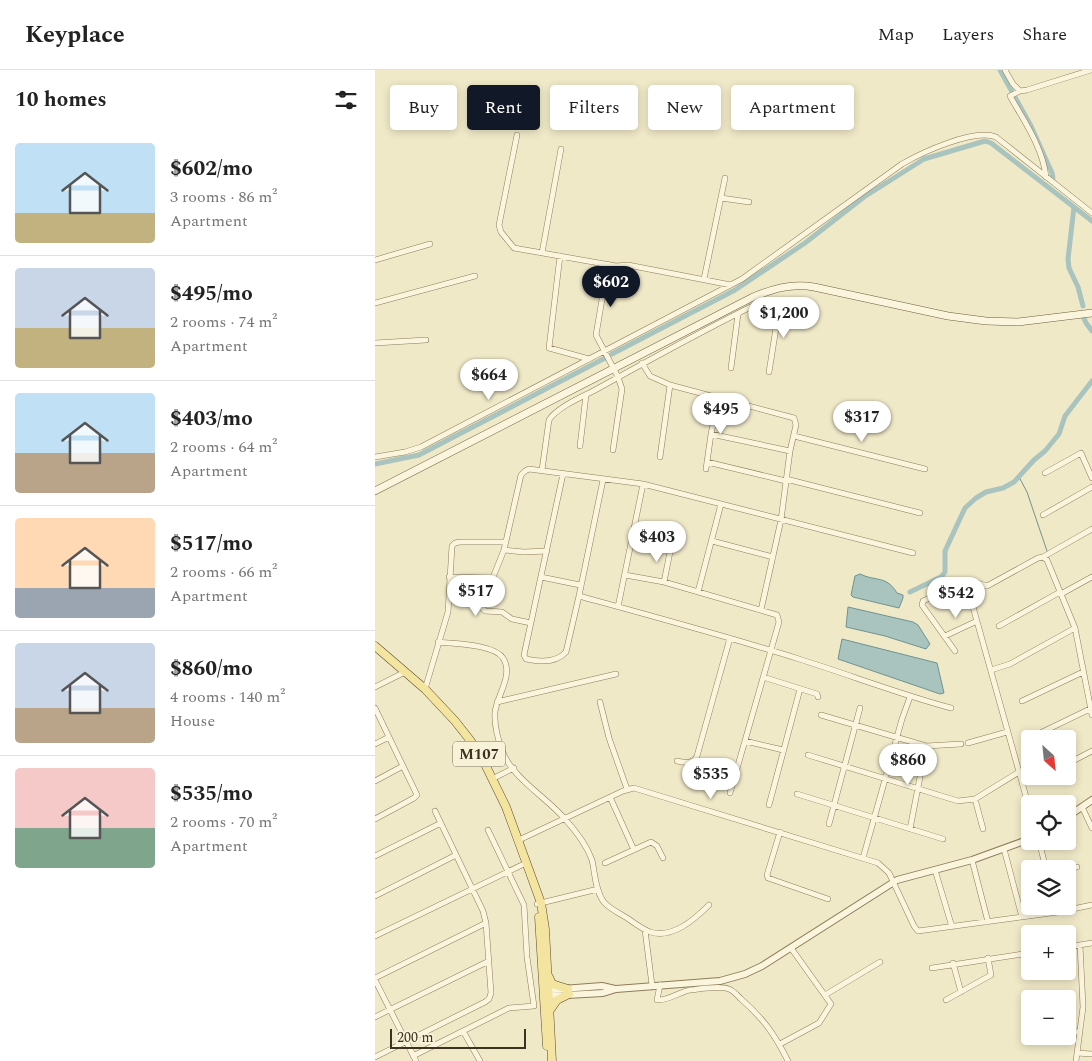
<!DOCTYPE html>
<html lang="en">
<head>
<meta charset="utf-8">
<style>
  :root { --surface:#fff; --page:#f2f2f2; --text:#222; --muted:#767676; --line:#e0e0e0; --accent:#111827 }
  body { margin:0; font-family:Spectral,serif; background:var(--page); color:var(--text); height:100vh; display:flex; flex-direction:column; font-size:19px; white-space:nowrap }
  * { box-sizing:border-box; margin:0 }
  p { font-size:16px; color:var(--muted) }
  .icon { flex:none; width:28px; height:28px; fill:none; stroke:currentColor; stroke-width:2; stroke-linecap:round; stroke-linejoin:round }
  .map { position:relative; flex:1; overflow:hidden }
  .panel { display:flex; flex-direction:column; background:var(--surface); width:375px }
  .panel>* { flex:none }
  .guide { position:absolute; left:15px; top:15px; width:475px; height:45px; display:flex; gap:10px }
  .needle { width:32px; rotate:153deg }
  .tools { position:absolute; left:646px; top:660px; display:grid; gap:10px }
  .tools a { display:grid; place-items:center; width:55px; height:55px; border-radius:5px; background:var(--surface); box-shadow:0 2px 8px #0003; font-size:25px }
  .scale { position:absolute; left:15px; bottom:12px; width:136px; box-sizing:border-box; padding-left:5px; border:2px solid #3d3220; border-top:0; font-size:14px; line-height:18px; white-space:nowrap; color:#3d3220; -webkit-text-stroke:4px #f7f2d8; paint-order:stroke }
  .price { position:absolute; translate:-50% -42px; padding:0 11px; border-radius:18px; background:#fff; color:#222; font-size:16px; line-height:32px; filter:drop-shadow(0 1px 2px #0008) }
  .price::after { content:''; position:absolute; left:50%; top:30px; width:15px; height:11px; margin-left:-8px; background:inherit; clip-path:polygon(0 0,100% 0,50% 100%) }
  .price.active { background:var(--accent); color:#fff }
  ul { padding:0; list-style:none }
  li { display:flex; align-items:center; gap:15px; height:125px; padding:0 15px }
  li+li { border-top:1px solid var(--line) }
  li span { display:grid; place-items:center; flex:none; width:140px; height:100px; border-radius:5px; color:#555 }
  li>.icon { margin-inline-start:auto }
  span .icon { width:60px; height:60px; fill:#fffc; stroke-width:1 }
  li b { font-size:21px }
  h2 { display:flex; justify-content:space-between; align-items:center; height:60px; padding:0 15px; font-size:21px }
  .chip { padding:0 18px; border-radius:5px; background:var(--surface); box-shadow:0 2px 8px #0003; font-size:18px; line-height:45px }
  .chip.active { background:var(--accent); color:#fff }
  header { display:flex; align-items:center; gap:30px; box-sizing:border-box; height:70px; padding:0 25px; background:var(--surface); border-bottom:1px solid var(--line) }
  header strong { font-size:24px }
  nav { display:flex; gap:28px; margin-inline-start:auto; font-size:18px }
  main { display:flex; flex:1; min-height:0 }
  .map>svg:first-child { display:block }
</style>
</head>
<body>
<header>
<strong>Keyplace</strong>
<nav><a>Map</a><a>Layers</a><a>Share</a></nav>
</header>
<main>
<section class="panel">
<h2>10 homes<svg class="icon" aria-label="filters" viewBox="0 0 24 24"><path d="M4 7h16M4 17h16"/><circle cx="9" cy="7" r="2"/><circle cx="15" cy="17" r="2"/></svg></h2>
<ul>
<li><span style="background:linear-gradient(#bfe0f5 70%,#c2b280 0)"><svg class="icon" aria-label="home" viewBox="0 0 24 24"><path d="M3 11l9-7 9 7M6 9v11h12V9"/></svg></span><div><b>$602/mo</b><p>3 rooms · 86 m²</p><p>Apartment</p></div></li>
<li><span style="background:linear-gradient(#c9d6e8 60%,#c2b280 0)"><svg class="icon" aria-label="home" viewBox="0 0 24 24"><path d="M3 11l9-7 9 7M6 9v11h12V9"/></svg></span><div><b>$495/mo</b><p>2 rooms · 74 m²</p><p>Apartment</p></div></li>
<li><span style="background:linear-gradient(#bfe0f5 60%,#b9a48a 0)"><svg class="icon" aria-label="home" viewBox="0 0 24 24"><path d="M3 11l9-7 9 7M6 9v11h12V9"/></svg></span><div><b>$403/mo</b><p>2 rooms · 64 m²</p><p>Apartment</p></div></li>
<li><span style="background:linear-gradient(#ffd9b3 70%,#9aa5b1 0)"><svg class="icon" aria-label="home" viewBox="0 0 24 24"><path d="M3 11l9-7 9 7M6 9v11h12V9"/></svg></span><div><b>$517/mo</b><p>2 rooms · 66 m²</p><p>Apartment</p></div></li>
<li><span style="background:linear-gradient(#c9d6e8 65%,#b9a48a 0)"><svg class="icon" aria-label="home" viewBox="0 0 24 24"><path d="M3 11l9-7 9 7M6 9v11h12V9"/></svg></span><div><b>$860/mo</b><p>4 rooms · 140 m²</p><p>House</p></div></li>
<li><span style="background:linear-gradient(#f6c9c9 60%,#7fa58c 0)"><svg class="icon" aria-label="home" viewBox="0 0 24 24"><path d="M3 11l9-7 9 7M6 9v11h12V9"/></svg></span><div><b>$535/mo</b><p>2 rooms · 70 m²</p><p>Apartment</p></div></li>
</ul>
</section>
<div class="map">
<svg width="717" height="991" viewBox="0 0 717 991">
  <rect width="100%" height="100%" fill="#f0e9c8"/>
  <path fill="#a9c4bf" stroke="#6f938f" d="M485 504C502 512 511 505 522 523L528 525V528L524 538 478 527 476 525 480 506Z
    M473 537 538 552 543 555 555 574 551 579 510 566 471 557Z
    M467 569 562 593 569 623 565 624 463 589Z"/>
  <g fill="none" stroke-linecap="round" stroke-linejoin="round">
    <path stroke="#6f938f" stroke-width="1" d="M644 407 652 422 672 481"/>
    <path stroke="#a9c4bf" stroke-width="5" d="M625 0 656 56 677 103 678 108
      M699 137 693 189 694 198 703 217 708 236
      M708 246 711 253 717 261
      M237 284 360 220 430 173 489 127 549 89 610 71 616 73 717 151
      M0 394 44 385 232 287
      M535 522 566 507 570 502V481L590 438 601 428 611 422 628 418 639 412 659 390 670 381 684 364 690 346 717 311"/>
    <g stroke="#8d7c5c" stroke-width="6">
      <path id="minor" d="M630 0 638 14 645 21 652 20 716 0
        M645 21 635 26C649 51 668 78 671 107
        M142 65 124 155 126 162 139 178 241 196 253 195 356 215
        M346 128 374 132
        M167 183 186 79
        M185 186 174 278 214 289
        M0 190 55 174
        M233 194 221 265 243 307 247 319 238 380
        M329 209 350 108
        M0 233 100 206
        M0 273 51 270
        M267 293 275 306 295 315 419 348 421 355 415 381 406 450 386 540
        M356 298 363 244
        M394 302 405 233
        M336 364 415 381
        M419 366 550 399
        M205 376 211 325
        M0 387 30 382 46 377 367 209 527 94C546 83 599 58 621 67L717 143
        M285 387 295 315
        M332 392 411 411
        M331 399 336 364 344 328
        M167 400 174 350C182 337 209 326 222 319 276 289 330 259 386 232L391 231 423 235
        M670 403 706 383 717 408
        M188 404 149 585 151 589C164 592 181 593 191 582L204 526 228 410
        M411 409 545 443
        M668 445 717 417
        M337 471 398 487
        M129 480 149 482 172 481
        M668 487 672 490 700 558 717 645
        M250 505 289 512 402 545 404 552 355 723
        M74 507 118 508
        M166 507 205 515
        M289 512 296 477
        M591 512 655 741
        M323 522 346 434
        M686 524 717 507
        M204 526C277 546 351 566 424 589 475 605 524 624 576 638
        M243 537 268 414
        M156 553 137 549 127 542 110 541 106 537 129 480 146 405 150 401 154 399 268 414 538 483
        M624 556 685 522
        M570 566 602 551
        M63 572C79 574 119 574 128 588 139 605 122 625 120 642 119 656 123 670 128 683 139 709 172 728 190 749 200 760 212 776 217 790 220 803 220 819 228 831 233 838 244 843 252 848 259 853 267 859 275 862 297 869 319 850 334 835
        M580 581 547 535 548 531 591 512 596 511 612 516 663 488 668 487 717 459
        M616 600 635 594 700 558
        M388 607 442 624 443 627
        M0 617 30 602
        M50 619 73 542 77 476 80 473 85 472H131
        M647 631 708 602
        M122 632 241 604
        M225 632 234 668 252 719
        M0 638 42 725 39 728 0 749
        M446 645 551 676 586 674
        M657 667 717 638
        M370 671 408 680
        M593 673 632 662
        M0 674 14 667
        M433 685 583 731 600 729 644 702
        M302 691C310 693 318 694 322 686L355 568
        M109 692 129 684
        M692 694 717 681
        M668 707 669 706
        M117 709 139 698
        M0 711 28 696
        M422 724 568 769
        M235 727 259 780
        M600 729 608 759
        M394 735 425 619
        M707 737 717 758
        M454 754 485 638
        M535 759 551 676
        M405 762 392 805 393 808 453 829
        M144 770 248 721 259 718 503 793 514 803 539 856 543 861 683 842 717 835
        M664 771 671 799
        M629 779 647 847
        M0 786 66 753
        M488 788 527 649 535 627
        M597 790 613 852
        M230 793 276 772 282 776 288 788
        M692 799 702 797
        M560 800 577 857
        M0 826 81 785
        M162 834 223 819
        M270 860 277 915
        M0 866 151 793
        M692 877 717 873
        M578 893 586 922
        M557 898 655 883
        M0 908 111 853
        M0 910 41 991
        M285 915 282 930C293 931 304 922 315 920 326 919 344 915 354 919 359 921 363 926 366 929 389 949 400 965 413 991
        M450 925 505 892
        M571 930 616 905 613 888
        M0 947 114 891
        M88 961 105 991
        M692 961 704 962
        M405 974 444 953 456 934 416 878
        M702 983 717 984
        M38 986 134 938 159 936 152 887 149 835 113 760
        M0 987 110 932 114 929 116 923 111 853 108 841 60 741
        M701 991 708 937 705 875"/>
    </g>
    <g stroke="#8d7c5c" stroke-width="8">
      <path id="tertiary" d="M692 747 717 730
        M174 920 227 916 240 919
        M174 926 228 923 241 919 345 911 370 904 387 896 522 810 597 790 655 769"/>
    </g>
    <g stroke="#6f5d3f" stroke-width="8">
      <path id="secondary" d="M0 421 376 228C397 219 416 213 439 217L573 246 611 251 643 252 717 243"/>
    </g>
    <g stroke="#5b4930" stroke-width="9">
      <path id="primary" d="M0 576 50 619 80 651 95 670 109 692 131 737 166 833 170 859 177 991
        M164 847 172 976
        M174 907 177 914 193 919
        M175 940 182 930 194 924"/>
    </g>
    <use href="#minor" stroke="#faf5dc" stroke-width="5"/>
    <use href="#tertiary" stroke="#faf5dc" stroke-width="6"/>
    <use href="#secondary" stroke="#faf5dc" stroke-width="7"/>
    <use href="#primary" stroke="#f3e4a0" stroke-width="8"/>
  </g>
  <g text-anchor="middle" dominant-baseline="central" stroke-width="4" stroke-linejoin="round" paint-order="stroke">
    <rect fill="#f7f2d8" stroke="#756c57" stroke-width="1" x="78" y="671.5" width="52" height="25" rx="4"/>
    <g font-size="15" font-weight="bold" fill="#3d3220">
      <text x="104" y="684">M107</text>
    </g>
  </g>
</svg>
<div class="tools">
<a><svg class="needle" viewBox="-14 -14 28 28"><path d="M0-13l5 13h-10z" fill="#e53935"/><path d="M0 13l5-13h-10z" fill="#767676"/></svg></a>
<a><svg class="icon" aria-label="locate" viewBox="0 0 24 24"><circle cx="12" cy="12" r="6"/><path d="M12 2v4M12 18v4M2 12h4M18 12h4"/></svg></a>
<a><svg class="icon" aria-label="layers" viewBox="0 0 24 24"><path d="M12 4l9 5-9 5-9-5zM3 14l9 5 9-5"/></svg></a>
<a>+</a>
<a>−</a>
</div>
<div class="scale">200 m</div>
<b class="price active" style="left:236px;top:238px">$602</b>
<b class="price" style="left:409px;top:269px">$1,200</b>
<b class="price" style="left:114px;top:331px">$664</b>
<b class="price" style="left:346px;top:365px">$495</b>
<b class="price" style="left:487px;top:373px">$317</b>
<b class="price" style="left:282px;top:493px">$403</b>
<b class="price" style="left:101px;top:547px">$517</b>
<b class="price" style="left:581px;top:549px">$542</b>
<b class="price" style="left:533px;top:716px">$860</b>
<b class="price" style="left:336px;top:730px">$535</b>
<div class="guide">
<a class="chip">Buy</a>
<a class="chip active">Rent</a>
<a class="chip">Filters</a>
<a class="chip">New</a>
<a class="chip">Apartment</a>
</div>
</div>
</main>
</body>
</html>
